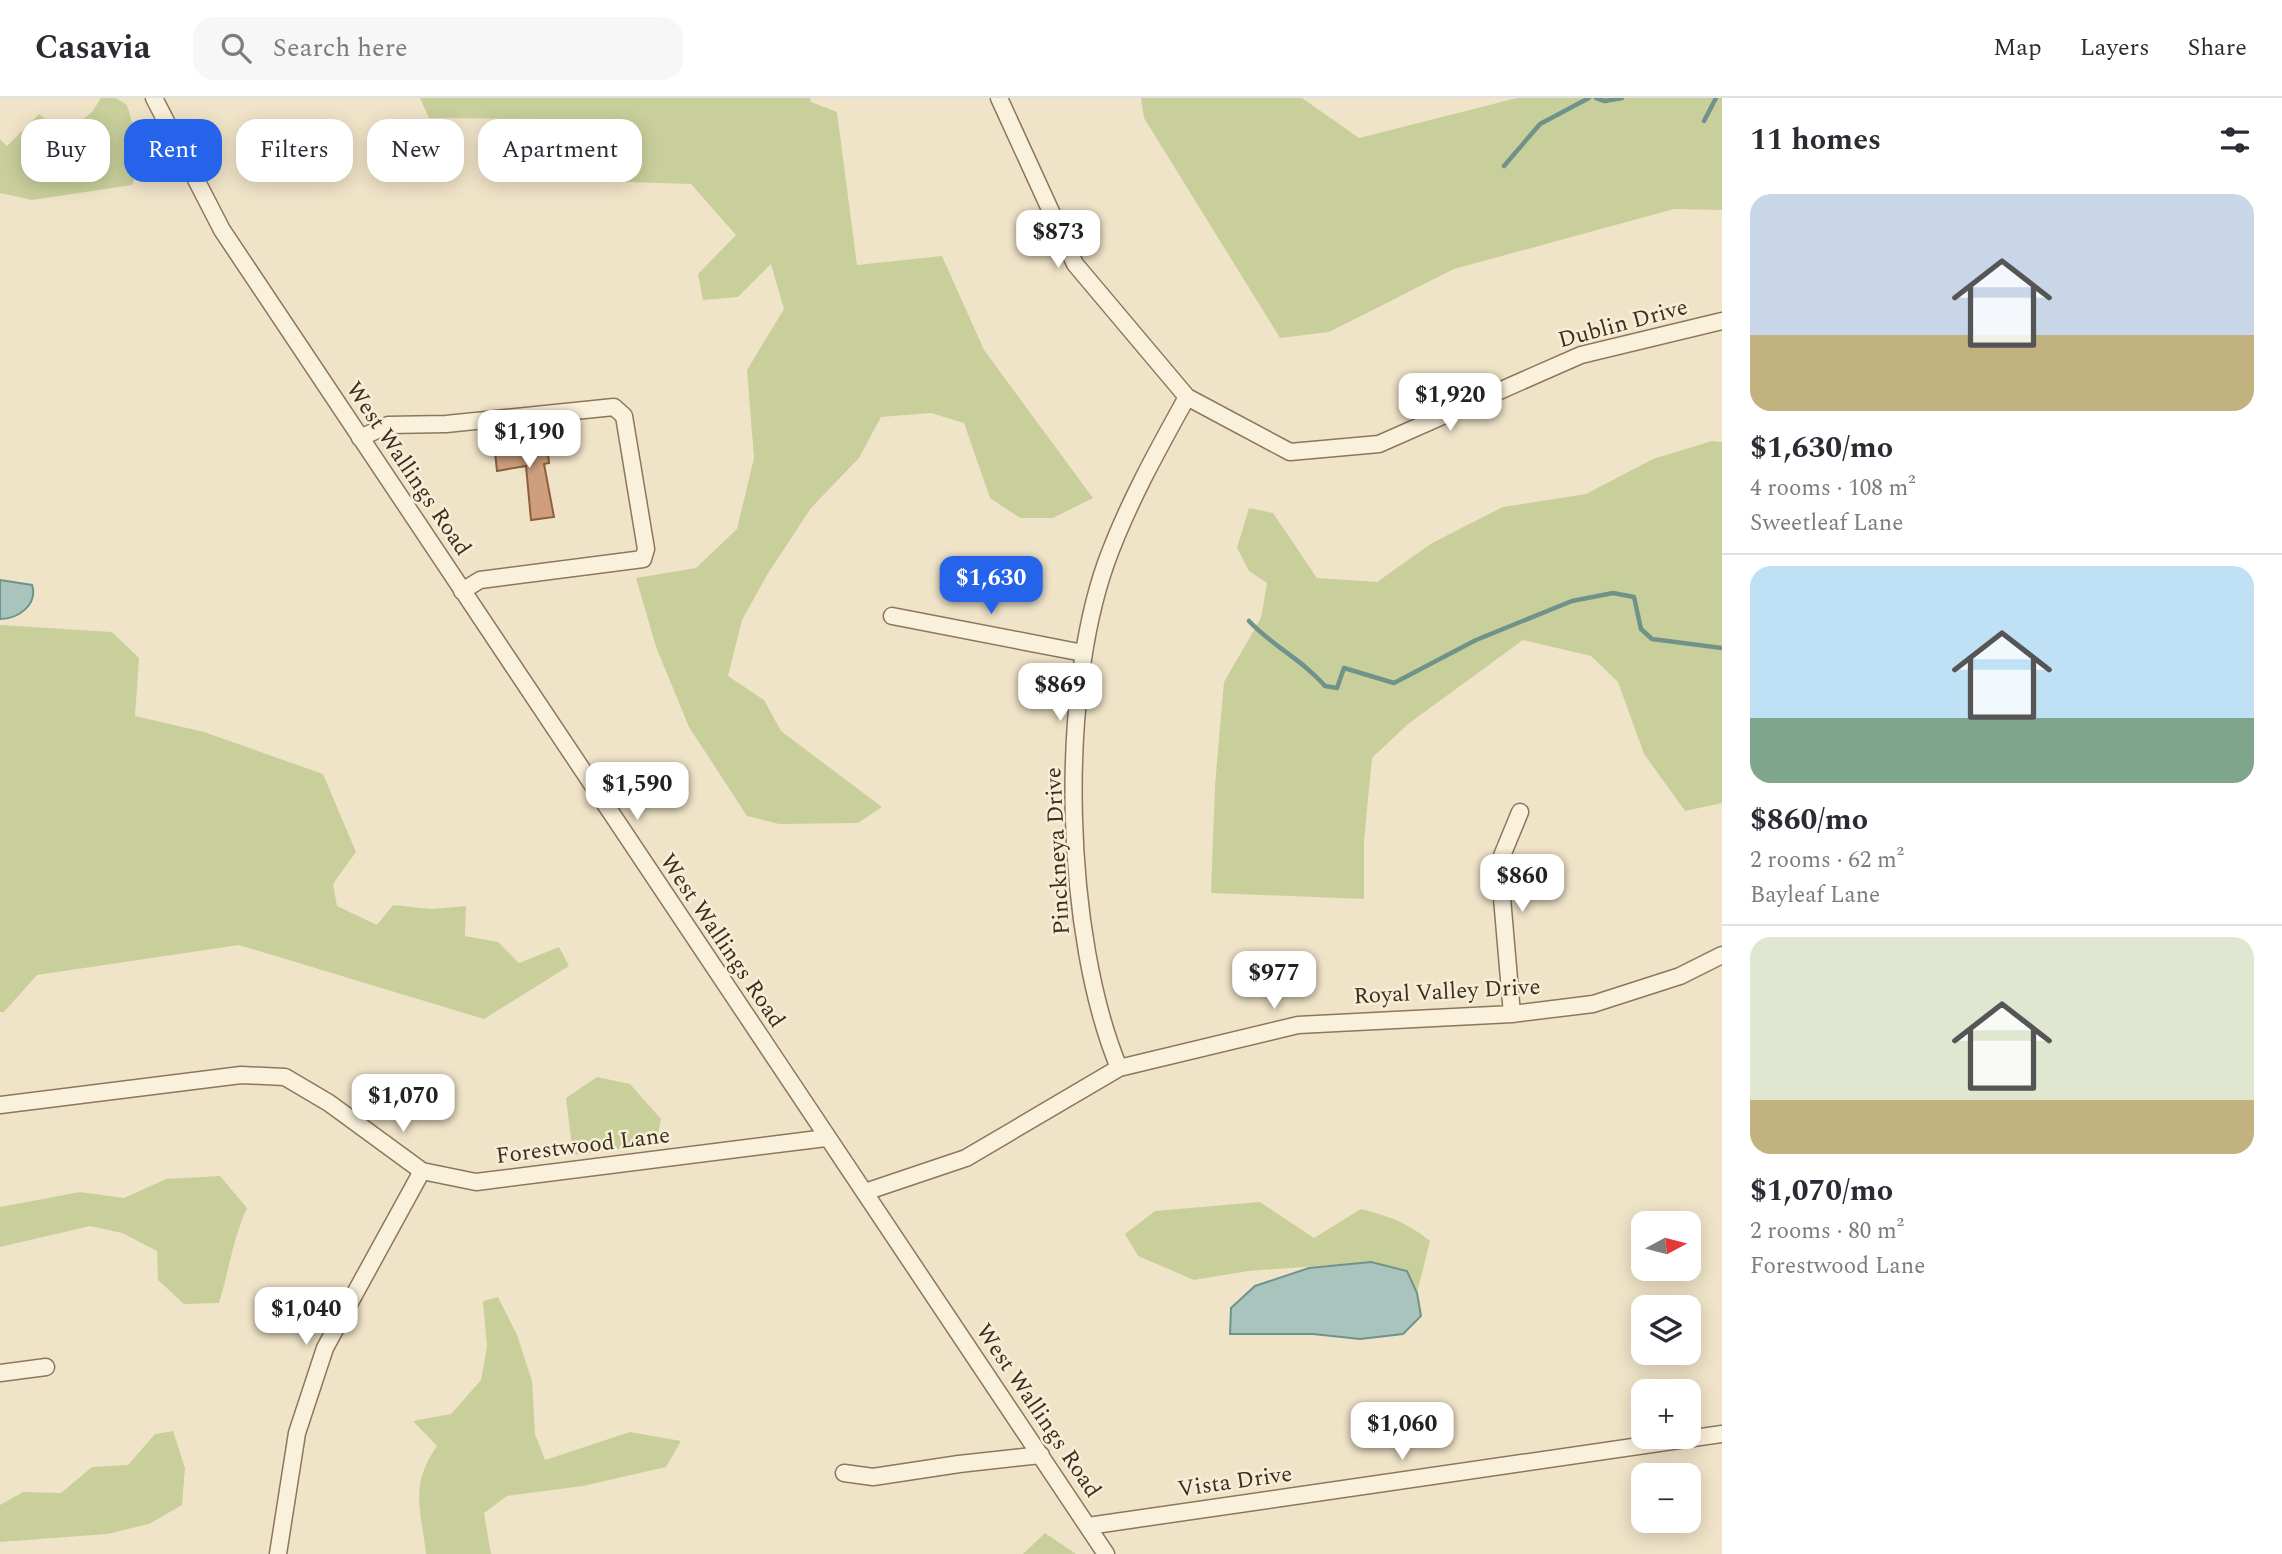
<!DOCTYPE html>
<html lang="en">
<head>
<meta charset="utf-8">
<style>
  :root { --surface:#fff; --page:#f7f7f7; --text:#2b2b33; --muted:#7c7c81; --line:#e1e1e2; --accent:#2563eb }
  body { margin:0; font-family:Spectral,serif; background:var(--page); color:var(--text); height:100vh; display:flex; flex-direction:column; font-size:26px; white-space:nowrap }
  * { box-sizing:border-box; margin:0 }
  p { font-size:23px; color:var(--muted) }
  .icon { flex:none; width:38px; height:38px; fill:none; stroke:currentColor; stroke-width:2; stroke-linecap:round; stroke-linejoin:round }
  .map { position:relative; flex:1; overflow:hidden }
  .drawer { display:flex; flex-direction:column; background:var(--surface); width:560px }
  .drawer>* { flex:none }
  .top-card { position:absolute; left:21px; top:21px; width:665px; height:63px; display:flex; gap:14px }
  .needle { width:46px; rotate:83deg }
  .buttons { position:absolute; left:1631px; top:1113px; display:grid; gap:14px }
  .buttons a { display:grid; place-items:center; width:70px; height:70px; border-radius:14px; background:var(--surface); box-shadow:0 4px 18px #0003; font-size:35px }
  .price { position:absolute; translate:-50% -60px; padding:0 16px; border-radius:14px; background:#fff; color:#222; font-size:23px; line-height:46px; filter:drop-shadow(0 2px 4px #0008) }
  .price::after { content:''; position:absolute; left:50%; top:42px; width:21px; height:16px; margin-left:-10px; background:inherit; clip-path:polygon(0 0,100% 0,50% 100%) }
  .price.current { background:var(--accent); color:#fff }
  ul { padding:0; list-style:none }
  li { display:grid; align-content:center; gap:14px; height:371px; padding:0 28px }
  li+li { border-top:2px solid var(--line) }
  li span { display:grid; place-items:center; height:217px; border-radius:21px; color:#555 }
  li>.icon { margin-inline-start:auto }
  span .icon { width:126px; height:126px; fill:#fffc; stroke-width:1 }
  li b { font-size:30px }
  h2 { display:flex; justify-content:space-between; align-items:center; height:84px; padding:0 28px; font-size:30px }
  .chip { padding:0 24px; border-radius:21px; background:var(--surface); box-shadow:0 4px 18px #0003; font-size:24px; line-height:63px }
  .chip.current { background:var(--accent); color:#fff }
  header { display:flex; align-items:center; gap:42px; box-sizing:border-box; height:98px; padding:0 35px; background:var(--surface); border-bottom:2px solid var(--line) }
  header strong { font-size:33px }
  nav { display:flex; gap:38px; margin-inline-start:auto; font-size:24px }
  .search { width:490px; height:63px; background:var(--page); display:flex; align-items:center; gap:18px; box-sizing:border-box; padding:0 24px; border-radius:21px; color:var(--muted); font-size:26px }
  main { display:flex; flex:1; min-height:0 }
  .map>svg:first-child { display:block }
</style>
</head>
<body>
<header>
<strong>Casavia</strong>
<div class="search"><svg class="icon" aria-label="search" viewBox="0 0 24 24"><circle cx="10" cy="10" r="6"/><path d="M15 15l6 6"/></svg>Search here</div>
<nav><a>Map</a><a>Layers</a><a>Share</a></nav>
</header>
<main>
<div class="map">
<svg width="1722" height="1456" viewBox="0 0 1722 1456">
  <rect width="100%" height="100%" fill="#f0e4c8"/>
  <path fill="#c9cf9b" d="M101 0H116L127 7 143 63 132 87 32 102 0 95V41L7 48 39 16 65 36 92 14Z
    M420 0H810L811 4 837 14 857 167 942 158 984 252 1093 400 1053 420H1020L990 400 964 325 931 315 881 319 859 360 811 410 767 477 742 522 728 578 764 602 781 633 882 709 858 725 779 726 747 718 689 629 656 549 636 480 696 470 737 431 754 360 747 272 784 211 771 166 738 199 703 202 698 176 736 137 691 86 559 82 543 21 429 20Z
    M1141 0H1302L1359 40 1517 0H1722V112L1674 111 1454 171 1329 234 1280 240 1144 20Z
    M1712 343 1722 344V705L1685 713 1644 656 1618 584 1591 558 1523 542 1408 626 1372 660 1364 743V801L1211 795 1215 687 1224 584 1261 520 1267 485 1249 473 1237 450 1249 410 1273 415 1317 480 1377 484 1432 445 1503 409 1586 396 1653 361Z
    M0 527 112 534 139 560 135 618 204 634 323 676 356 754 333 786 337 808 377 827 393 807 431 811 466 808 465 838 498 844 519 865 559 849 569 868 484 921 239 847 37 877 4 914H0Z
    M597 979 630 986 661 1021 656 1046 573 1057 566 1000Z
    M220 1078 247 1110C233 1140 229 1173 219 1205L184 1206 158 1182 157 1153 122 1135 90 1128 0 1149V1109L80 1094 124 1100 166 1081Z
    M1260 1104 1314 1140 1361 1111C1389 1118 1408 1125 1430 1143L1417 1195 1407 1173 1371 1164 1248 1173 1194 1182 1138 1158 1125 1136 1155 1113Z
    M498 1199 517 1237 532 1283 535 1336 545 1362 630 1334 681 1343 666 1369 583 1388 507 1398 484 1415 491 1456H426C421 1411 409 1388 437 1348L413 1323 451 1316 481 1282 487 1249 483 1203Z
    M173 1333 185 1370 182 1407 149 1426 107 1436 0 1444V1407L23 1394 61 1395 92 1369 128 1367 155 1336Z
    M1045 1435 1076 1456H1023Z"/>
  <path fill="#a9c4bc" stroke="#6f938a" stroke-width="2" d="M0 482 32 487C38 506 19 521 0 521Z
    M1371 1164 1407 1173 1417 1195 1421 1218 1403 1236 1360 1241 1313 1236H1230L1231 1210 1255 1188 1309 1170Z"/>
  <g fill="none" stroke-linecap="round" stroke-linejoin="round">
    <path stroke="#6f938a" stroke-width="4.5" d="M1596 0 1605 3 1622 0
      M1704 23 1716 0
      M1504 68 1540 26 1589 0
      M1249 523C1272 548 1303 562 1325 588L1337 590 1344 570 1394 585 1476 542 1572 503 1613 495 1634 499 1641 531 1652 541 1722 550"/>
  </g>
  <path fill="#cf9f7d" stroke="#8d5f41" stroke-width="2" d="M546 337 549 365 544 366 554 419 531 422 526 368 497 373 494 344Z"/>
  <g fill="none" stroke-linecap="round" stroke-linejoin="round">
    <g stroke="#8d765c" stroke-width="19">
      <path id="minor" d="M154 0 222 132 1106 1456
        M999 0 1075 166 1187 299 1290 354 1379 346 1581 257 1722 223
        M360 340 388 327 446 326 614 309 624 318 646 451 643 461 480 482 462 493
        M892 518 1083 555
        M1512 916 1499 765 1520 714
        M1119 970C1064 837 1058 601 1106 465 1127 407 1157 353 1187 299
        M0 1007 241 977 285 979 329 1005 422 1073 476 1084 826 1040
        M865 1094 966 1060 1119 970 1298 927 1512 916 1593 906 1680 878 1722 857
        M0 1275 46 1269
        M844 1375 873 1379 959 1366 1041 1357
        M1088 1428 1722 1336
        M278 1456 297 1335 325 1250 422 1073"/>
    </g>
    <use href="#minor" stroke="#faf1dc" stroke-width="16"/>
  </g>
  <g text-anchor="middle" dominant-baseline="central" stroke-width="5" stroke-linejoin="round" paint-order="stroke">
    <g font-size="23" fill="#3d2e20" stroke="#f7eed8">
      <text transform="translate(1623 226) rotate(-15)">Dublin Drive</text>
      <text transform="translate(408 371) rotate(56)">West Wallings Road</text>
      <text transform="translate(1058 753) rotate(-93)">Pinckneya Drive</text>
      <text transform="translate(722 843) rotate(56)">West Wallings Road</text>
      <text transform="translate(1447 894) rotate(-3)">Royal Valley Drive</text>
      <text transform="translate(583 1048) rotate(-7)">Forestwood Lane</text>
      <text transform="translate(1038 1313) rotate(56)">West Wallings Road</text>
      <text transform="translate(1235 1384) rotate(-8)">Vista Drive</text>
    </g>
  </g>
</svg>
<div class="buttons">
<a><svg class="needle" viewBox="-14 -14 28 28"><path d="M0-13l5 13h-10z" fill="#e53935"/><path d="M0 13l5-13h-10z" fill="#7c7c81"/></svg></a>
<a><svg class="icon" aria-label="layers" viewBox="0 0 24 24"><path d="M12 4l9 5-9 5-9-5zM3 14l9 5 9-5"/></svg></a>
<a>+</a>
<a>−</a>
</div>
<b class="price" style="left:1058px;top:172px">$873</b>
<b class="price" style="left:1450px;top:335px">$1,920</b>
<b class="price" style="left:529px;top:372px">$1,190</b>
<b class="price current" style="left:991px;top:518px">$1,630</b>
<b class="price" style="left:1060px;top:625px">$869</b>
<b class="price" style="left:637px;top:724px">$1,590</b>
<b class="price" style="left:1522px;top:816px">$860</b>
<b class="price" style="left:1274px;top:913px">$977</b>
<b class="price" style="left:403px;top:1036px">$1,070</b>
<b class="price" style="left:306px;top:1249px">$1,040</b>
<b class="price" style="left:1402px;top:1364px">$1,060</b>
<div class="top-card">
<a class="chip">Buy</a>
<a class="chip current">Rent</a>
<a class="chip">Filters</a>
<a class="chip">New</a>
<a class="chip">Apartment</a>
</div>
</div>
<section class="drawer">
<h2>11 homes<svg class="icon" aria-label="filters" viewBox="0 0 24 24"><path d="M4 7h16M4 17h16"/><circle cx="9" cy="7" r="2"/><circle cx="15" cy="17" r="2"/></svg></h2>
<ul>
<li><span style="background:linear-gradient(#c9d6e8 65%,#c2b280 0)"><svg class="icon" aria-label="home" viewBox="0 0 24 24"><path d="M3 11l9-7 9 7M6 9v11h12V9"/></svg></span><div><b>$1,630/mo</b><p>4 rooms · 108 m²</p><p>Sweetleaf Lane</p></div></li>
<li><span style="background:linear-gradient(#bfe0f5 70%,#7fa58c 0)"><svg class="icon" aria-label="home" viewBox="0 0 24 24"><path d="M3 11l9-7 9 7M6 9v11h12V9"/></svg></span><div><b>$860/mo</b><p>2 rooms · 62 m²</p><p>Bayleaf Lane</p></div></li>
<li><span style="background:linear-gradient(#dfe7d0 75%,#c2b280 0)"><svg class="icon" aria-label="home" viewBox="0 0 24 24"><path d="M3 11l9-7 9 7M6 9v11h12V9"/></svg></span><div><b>$1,070/mo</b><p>2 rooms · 80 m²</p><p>Forestwood Lane</p></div></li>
</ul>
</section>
</main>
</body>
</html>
